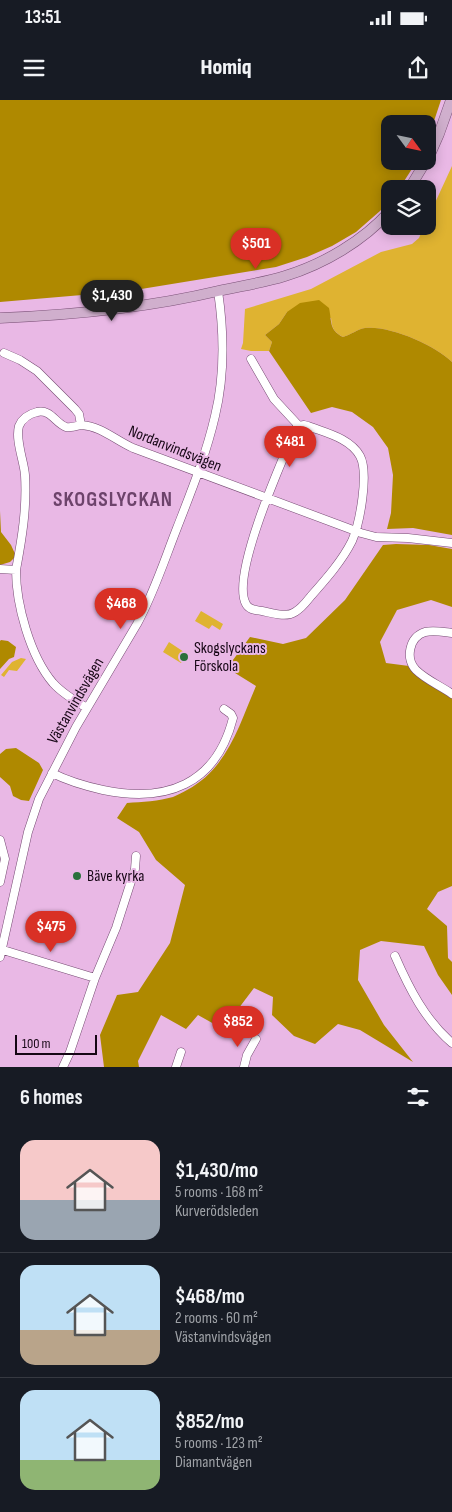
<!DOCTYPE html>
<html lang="en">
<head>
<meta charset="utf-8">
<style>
  :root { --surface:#171b24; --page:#20242c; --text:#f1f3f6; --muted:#9ea1a6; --line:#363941; --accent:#d93025 }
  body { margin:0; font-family:"Sofia Sans Condensed",sans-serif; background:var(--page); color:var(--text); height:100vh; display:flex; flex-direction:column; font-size:19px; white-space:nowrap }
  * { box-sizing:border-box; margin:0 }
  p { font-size:16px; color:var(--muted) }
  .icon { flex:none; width:28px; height:28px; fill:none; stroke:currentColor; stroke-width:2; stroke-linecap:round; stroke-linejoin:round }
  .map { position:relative; height:967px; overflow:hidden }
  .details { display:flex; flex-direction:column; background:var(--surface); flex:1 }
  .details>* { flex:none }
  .needle { width:32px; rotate:123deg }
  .controls { position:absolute; left:381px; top:15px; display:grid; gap:10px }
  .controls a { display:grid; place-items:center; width:55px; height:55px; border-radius:10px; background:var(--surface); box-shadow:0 2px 12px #0003; font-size:25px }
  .scale { position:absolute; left:15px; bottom:12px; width:82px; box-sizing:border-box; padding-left:5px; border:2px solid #160615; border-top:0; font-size:14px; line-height:18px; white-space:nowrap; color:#160615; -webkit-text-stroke:4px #e9b8e5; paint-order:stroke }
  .price { position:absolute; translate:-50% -42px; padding:0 11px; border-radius:18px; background:var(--accent); color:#fff; font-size:16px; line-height:32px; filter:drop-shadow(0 1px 2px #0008) }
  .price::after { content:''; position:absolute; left:50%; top:30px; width:15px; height:11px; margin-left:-8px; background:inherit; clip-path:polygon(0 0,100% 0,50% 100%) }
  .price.active { background:#222; color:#fff }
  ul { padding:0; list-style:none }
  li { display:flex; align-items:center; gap:15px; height:125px; padding:0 20px }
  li+li { border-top:1px solid var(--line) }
  li span { display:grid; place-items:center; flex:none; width:140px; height:100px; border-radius:15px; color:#555 }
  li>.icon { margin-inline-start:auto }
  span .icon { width:60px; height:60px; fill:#fffc; stroke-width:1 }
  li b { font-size:21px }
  h2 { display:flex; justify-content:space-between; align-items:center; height:60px; padding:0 20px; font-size:21px }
  .status { display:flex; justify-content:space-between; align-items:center; height:35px; padding:0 25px; background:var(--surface); direction:ltr }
  .status svg { height:14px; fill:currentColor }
  header { display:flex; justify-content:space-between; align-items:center; height:65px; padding:0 20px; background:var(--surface); font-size:22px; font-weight:800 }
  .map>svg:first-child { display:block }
</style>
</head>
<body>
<div class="status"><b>13:51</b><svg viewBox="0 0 49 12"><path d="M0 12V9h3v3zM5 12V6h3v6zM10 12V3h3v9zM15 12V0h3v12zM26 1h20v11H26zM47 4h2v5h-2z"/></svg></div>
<header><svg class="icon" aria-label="menu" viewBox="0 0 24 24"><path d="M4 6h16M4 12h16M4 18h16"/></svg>Homiq<svg class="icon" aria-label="share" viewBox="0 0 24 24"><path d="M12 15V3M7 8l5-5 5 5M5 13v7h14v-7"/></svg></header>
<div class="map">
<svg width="452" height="967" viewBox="0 0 452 967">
  <rect width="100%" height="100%" fill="#e9b8e5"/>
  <path fill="#dfb331" d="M452 66V262C435 245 389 225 365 228 358 229 350 235 343 237 334 232 332 229 331 218L287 212 279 224 265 235 272 242 269 251H251L241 249 243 243 245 209 311 189 381 152 412 144 419 138 424 126H428V118Z
    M201 511 223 524 220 530 212 525 209 529 195 521Z
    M169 542 187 554 181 563 163 552Z
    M21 558 26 559 17 571 9 570 4 577 1 575 12 562Z"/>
  <path fill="#af8900" d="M0 0H441L428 39V24H390V61H417L399 89H390V100L380 111 356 132 332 146 307 157 276 167 129 191 0 202Z
    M319 200 329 208C332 222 329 230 343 237 350 235 358 229 365 228 389 225 435 245 452 262V435L413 428 387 429 391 413 393 375 388 348 373 327 352 312 332 307 311 313 269 251 272 242 265 235 279 224 287 212 300 203Z
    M0 411 1 432 11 445 16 456 10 462 0 465Z
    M396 444 429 445 452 449V507L431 500 397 510 380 542 386 563 409 566 413 572 452 598V786L438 792 427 809 447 826 448 858 452 862V895L438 875 424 846 381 841 360 850 358 880 384 925 413 962 360 930 338 924 315 944 294 936 272 915 273 897 254 888 223 929 198 915 186 929 161 915 138 961 139 967H104L100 935 117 895 138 892 170 843 185 785 156 760 139 732 117 718 127 703C142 702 159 701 173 697 178 695 183 692 187 690 228 668 239 625 256 586L227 568 250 537 283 544 306 538 345 500 383 445Z
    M1 540 8 541 16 547 14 557 9 559 0 569V541Z
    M16 648 39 663 43 670 29 701 21 700 13 696 10 686 0 677V654L6 649Z"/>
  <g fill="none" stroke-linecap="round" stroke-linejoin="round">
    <g stroke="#774c74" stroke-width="9">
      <path id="minor" d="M4 253 20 260 37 271 75 309 79 314 81 325C101 326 115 340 133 348L361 433 376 437 408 438 452 443
        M251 259 274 299 299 326 304 325 308 326C326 333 350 338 360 356 369 373 360 423 352 441 342 461 326 479 311 496 307 501 302 508 295 512 286 518 272 513 262 511 256 510 249 510 246 504 230 476 283 358 296 328L299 326
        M81 325C77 326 71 328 66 327 55 323 51 309 37 312 29 314 22 319 19 326 15 340 24 361 25 375 27 408 22 438 16 470 16 504 30 556 53 583 62 593 75 601 87 608
        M0 469 16 470
        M452 533C443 532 434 530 425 532 409 537 405 559 416 570 426 580 441 586 452 594
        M52 673C68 681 85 686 103 690 166 703 216 685 233 618L231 614 224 609
        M0 740 5 759 0 782
        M0 849 95 878
        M395 856C409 888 425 920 452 943
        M0 857 28 732 39 699 76 627 137 524C154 493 164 461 177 428 191 392 206 355 215 316 225 275 224 232 218 191
        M63 967 70 952 95 878 116 828 135 769 136 756
        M176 967 181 952
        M244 967 247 955 256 939"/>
    </g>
    <g stroke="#7a5177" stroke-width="11">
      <path id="major" d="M428 59 439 34 451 0
        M409 89 426 61
        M0 218C73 215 147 208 218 191 240 186 263 183 285 176 324 164 363 141 390 111"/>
    </g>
    <use href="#minor" stroke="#fff" stroke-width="8"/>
    <use href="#major" stroke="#d0afcd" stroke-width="10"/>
  </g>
  <g fill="#2a703c" stroke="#e9b8e5" stroke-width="2">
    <circle cx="184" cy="557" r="5"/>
    <circle cx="77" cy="776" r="5"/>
  </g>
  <g text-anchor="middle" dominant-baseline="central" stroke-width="4" stroke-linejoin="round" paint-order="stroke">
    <g font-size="16" fill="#160615" stroke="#e9b8e5">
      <text transform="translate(175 349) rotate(22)">Nordanvindsvägen</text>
      <text transform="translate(76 601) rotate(-60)">Västanvindsvägen</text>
    </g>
    <g font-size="16" fill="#160615" stroke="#e9b8e5" text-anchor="start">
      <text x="194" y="548">Skogslyckans<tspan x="194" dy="18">Förskola</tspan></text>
      <text x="87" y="776">Bäve kyrka</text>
    </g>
    <g font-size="21" font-weight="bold" letter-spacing="1" fill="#6d436b" stroke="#e9b8e5">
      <text x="113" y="399">SKOGSLYCKAN</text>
    </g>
  </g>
</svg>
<div class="controls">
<a><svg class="needle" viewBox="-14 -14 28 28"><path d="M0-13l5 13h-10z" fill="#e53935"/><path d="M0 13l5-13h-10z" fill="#9ea1a6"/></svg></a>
<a><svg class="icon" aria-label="layers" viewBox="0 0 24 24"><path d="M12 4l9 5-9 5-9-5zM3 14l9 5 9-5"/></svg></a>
</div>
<div class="scale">100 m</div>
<b class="price" style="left:256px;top:170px">$501</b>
<b class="price active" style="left:112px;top:222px">$1,430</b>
<b class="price" style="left:290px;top:368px">$481</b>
<b class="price" style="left:121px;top:530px">$468</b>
<b class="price" style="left:51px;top:853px">$475</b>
<b class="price" style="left:238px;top:948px">$852</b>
</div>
<section class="details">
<h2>6 homes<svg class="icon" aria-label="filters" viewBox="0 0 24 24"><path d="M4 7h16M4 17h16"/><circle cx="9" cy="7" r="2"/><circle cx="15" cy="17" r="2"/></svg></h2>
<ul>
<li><span style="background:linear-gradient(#f6c9c9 60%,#9aa5b1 0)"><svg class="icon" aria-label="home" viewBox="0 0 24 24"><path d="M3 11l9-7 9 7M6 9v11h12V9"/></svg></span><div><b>$1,430/mo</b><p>5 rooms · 168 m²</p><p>Kurverödsleden</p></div></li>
<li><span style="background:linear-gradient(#bfe0f5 65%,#b9a48a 0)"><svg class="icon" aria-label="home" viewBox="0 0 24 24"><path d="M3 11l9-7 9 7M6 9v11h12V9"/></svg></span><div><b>$468/mo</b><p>2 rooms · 60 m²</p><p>Västanvindsvägen</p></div></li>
<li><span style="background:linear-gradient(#bfe0f5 70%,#8fb573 0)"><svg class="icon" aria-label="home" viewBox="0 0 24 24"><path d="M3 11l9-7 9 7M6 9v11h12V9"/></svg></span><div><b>$852/mo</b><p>5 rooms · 123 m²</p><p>Diamantvägen</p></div></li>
</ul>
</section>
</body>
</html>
